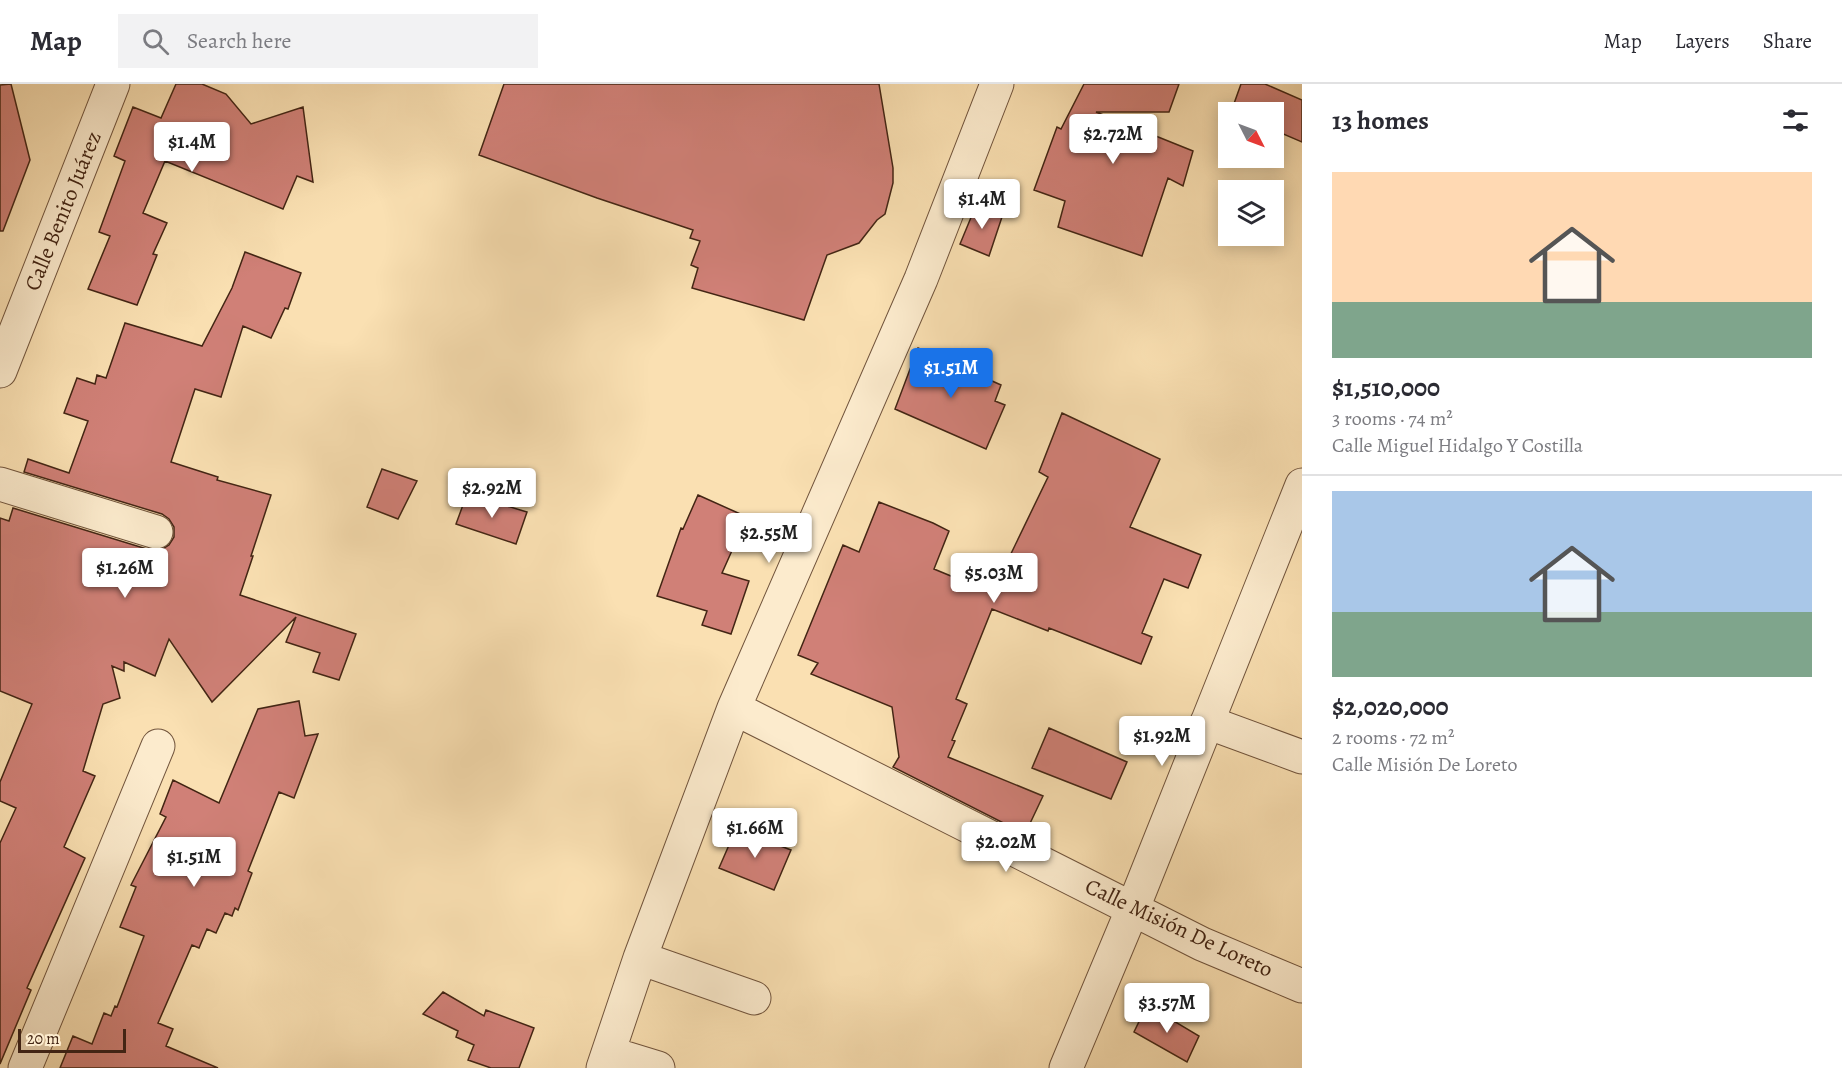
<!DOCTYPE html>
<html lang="en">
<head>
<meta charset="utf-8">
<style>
  :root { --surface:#fff; --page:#f2f2f3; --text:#2b2b33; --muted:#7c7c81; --line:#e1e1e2; --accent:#1a73e8 }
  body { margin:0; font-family:Alegreya,serif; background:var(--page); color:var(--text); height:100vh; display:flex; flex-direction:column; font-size:22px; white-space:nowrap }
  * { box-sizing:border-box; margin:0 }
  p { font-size:20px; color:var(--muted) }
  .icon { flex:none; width:33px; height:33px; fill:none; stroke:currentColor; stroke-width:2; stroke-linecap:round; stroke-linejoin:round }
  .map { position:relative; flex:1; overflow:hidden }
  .side { display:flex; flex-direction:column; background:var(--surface); width:540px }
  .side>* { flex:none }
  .needle { width:39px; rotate:132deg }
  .tools { position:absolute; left:1218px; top:18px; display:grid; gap:12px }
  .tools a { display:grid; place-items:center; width:66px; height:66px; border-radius:0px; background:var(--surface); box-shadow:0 3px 15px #0003; font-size:30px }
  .scale { position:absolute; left:18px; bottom:15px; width:108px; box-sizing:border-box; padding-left:6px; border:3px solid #432514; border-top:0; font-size:16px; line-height:21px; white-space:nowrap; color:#432514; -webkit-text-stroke:4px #fcebcd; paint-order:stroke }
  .price { position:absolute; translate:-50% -51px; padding:0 14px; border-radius:6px; background:#fff; color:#222; font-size:20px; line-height:39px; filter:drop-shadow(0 2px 3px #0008) }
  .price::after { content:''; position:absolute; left:50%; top:36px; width:18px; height:14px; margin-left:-9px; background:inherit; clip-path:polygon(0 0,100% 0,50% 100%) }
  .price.current { background:var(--accent); color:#fff }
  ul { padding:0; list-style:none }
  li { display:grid; align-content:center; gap:12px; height:318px; padding:0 30px }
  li+li { border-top:2px solid var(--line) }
  li span { display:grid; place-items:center; height:186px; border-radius:0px; color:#555 }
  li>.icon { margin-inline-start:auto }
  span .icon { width:108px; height:108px; fill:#fffc; stroke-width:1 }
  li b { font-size:26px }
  h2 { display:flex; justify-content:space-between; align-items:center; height:72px; padding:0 30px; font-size:26px }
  header { display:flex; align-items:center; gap:36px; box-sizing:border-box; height:84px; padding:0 30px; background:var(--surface); border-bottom:2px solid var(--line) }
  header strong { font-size:28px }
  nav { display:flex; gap:33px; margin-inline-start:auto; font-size:21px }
  .search { width:420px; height:54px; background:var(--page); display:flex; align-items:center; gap:15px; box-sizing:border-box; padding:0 21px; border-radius:0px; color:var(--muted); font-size:22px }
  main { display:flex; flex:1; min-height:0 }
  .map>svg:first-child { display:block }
</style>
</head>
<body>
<header>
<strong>Map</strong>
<div class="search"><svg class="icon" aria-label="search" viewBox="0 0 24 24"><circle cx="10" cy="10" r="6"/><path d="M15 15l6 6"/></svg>Search here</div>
<nav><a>Map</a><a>Layers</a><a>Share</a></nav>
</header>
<main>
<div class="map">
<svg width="1302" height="984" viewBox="0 0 1302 984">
  <rect width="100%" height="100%" fill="#fae0b2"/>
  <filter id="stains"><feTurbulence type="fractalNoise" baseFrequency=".00333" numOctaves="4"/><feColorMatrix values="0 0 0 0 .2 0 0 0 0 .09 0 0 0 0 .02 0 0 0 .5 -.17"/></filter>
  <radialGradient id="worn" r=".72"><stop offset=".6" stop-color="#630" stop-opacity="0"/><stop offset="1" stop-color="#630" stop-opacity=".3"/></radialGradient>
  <path fill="#d08077" stroke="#432514" stroke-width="1.5" d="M11 0 30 76 3 147H0V1Z
    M176 0H202L226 10 251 40 303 23 313 98 297 92 283 125 165 77 143 129 167 139 153 170 157 171 137 221 88 205 110 152 99 148 125 77 114 72 133 23 161 34Z
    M504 0H879L893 84V99L885 130 877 136 859 159 827 171 804 236 692 204 698 184 691 181 700 157 690 154 693 146 597 114 479 71Z
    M1084 0H1179L1169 28H1096L1193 67 1183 102 1168 94 1142 172 1058 143 1065 117 1034 106 1057 43 1061 45Z
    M1241 0H1265L1302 16V58L1274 46V28H1231Z
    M977 119 1003 130 989 172 960 160Z
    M245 168 301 189 288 225 285 224 271 254 243 242 221 313 195 305 171 378 218 393 217 396 271 411 251 472H253L240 511 356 550 339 596 313 588 320 569 286 558 296 533 212 618 169 555 155 592 124 578V587L112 582 120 614 103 620 83 687 95 692 64 763 85 774 27 904 31 906 0 980V759L16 724 0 717V698L32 620 0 607V434L9 437 13 424 150 466H161L169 461 174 453V443L169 435 162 430 24 388 28 375 69 389 88 337 64 329 77 294 95 300 97 291 106 294 125 239 202 262 232 204Z
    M918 264 1001 301 995 317 1005 321 986 365 895 325Z
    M1062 329 1160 375 1130 443 1201 471 1188 504 1164 495 1142 549 1152 553 1141 580 1049 544 1048 547 992 525 956 615 967 620 952 656 955 657 948 673 1043 712 1025 750 893 683 899 673 892 623 811 590 818 579 798 571 843 461 859 468 879 418 933 439 949 447 934 485 992 509 1048 393 1039 388Z
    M382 385 417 397 398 435 367 423Z
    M467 410 527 428 516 460 456 440Z
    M698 411 747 433 722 489 749 497 731 550 702 541 707 527 657 512 681 444 683 445Z
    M299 617 305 652 318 650 294 714 279 708 248 787 252 789 238 826 235 824 232 832 225 829 216 849 207 845 199 864 192 861 158 939 173 945 166 962 218 984H60L73 952 92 960 104 929 111 932 115 922 117 923 144 852 120 843 136 803 131 801 166 733 160 730 173 696 219 719 258 625Z
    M1049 644 1127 678 1111 715 1032 684Z
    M736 745 791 766 774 806 719 784Z
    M443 908 484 932 486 926 534 944 519 984H491L468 976 474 961 456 953 458 947 423 930Z
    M1147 921 1199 952 1187 978 1134 948Z"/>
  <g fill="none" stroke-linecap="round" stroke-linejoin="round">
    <g stroke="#71543c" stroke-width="35">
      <path id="minor" d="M0 287 113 0
        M0 400 156 448
        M734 624 1202 860 1302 902
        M1207 638 1302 673
        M640 874 754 914
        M609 969 658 984
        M25 984 158 662
        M603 984 640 874 734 624 921 195 997 0
        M1066 984 1133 824 1302 401"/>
    </g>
    <use href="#minor" stroke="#fcebcd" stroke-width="33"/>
  </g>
  <g text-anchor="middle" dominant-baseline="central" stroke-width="6" stroke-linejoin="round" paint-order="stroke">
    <g font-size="22" fill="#432514" stroke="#fcebcd">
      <text transform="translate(63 127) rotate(-68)">Calle Benito Juárez</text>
      <text transform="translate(1179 844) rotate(25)">Calle Misión De Loreto</text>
    </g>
  </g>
  <rect width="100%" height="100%" filter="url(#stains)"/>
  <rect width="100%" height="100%" fill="url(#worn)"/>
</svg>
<div class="tools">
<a><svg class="needle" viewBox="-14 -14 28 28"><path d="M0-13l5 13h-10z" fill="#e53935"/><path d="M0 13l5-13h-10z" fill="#7c7c81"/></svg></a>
<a><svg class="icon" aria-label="layers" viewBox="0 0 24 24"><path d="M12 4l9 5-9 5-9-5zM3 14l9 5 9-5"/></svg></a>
</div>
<div class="scale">20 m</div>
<b class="price" style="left:1113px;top:81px">$2.72M</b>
<b class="price" style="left:192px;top:89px">$1.4M</b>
<b class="price" style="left:982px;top:146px">$1.4M</b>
<b class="price current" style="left:951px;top:315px">$1.51M</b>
<b class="price" style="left:492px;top:435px">$2.92M</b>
<b class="price" style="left:769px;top:480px">$2.55M</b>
<b class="price" style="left:125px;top:515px">$1.26M</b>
<b class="price" style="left:994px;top:520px">$5.03M</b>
<b class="price" style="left:1162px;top:683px">$1.92M</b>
<b class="price" style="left:755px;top:775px">$1.66M</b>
<b class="price" style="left:1006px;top:789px">$2.02M</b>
<b class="price" style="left:194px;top:804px">$1.51M</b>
<b class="price" style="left:1167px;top:950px">$3.57M</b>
</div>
<section class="side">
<h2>13 homes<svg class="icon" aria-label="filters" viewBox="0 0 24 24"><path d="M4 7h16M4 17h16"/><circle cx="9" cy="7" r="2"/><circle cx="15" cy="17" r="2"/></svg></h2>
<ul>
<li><span style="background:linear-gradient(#ffd9b3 70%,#7fa58c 0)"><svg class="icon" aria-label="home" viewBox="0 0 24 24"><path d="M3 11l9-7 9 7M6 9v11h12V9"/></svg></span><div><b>$1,510,000</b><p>3 rooms · 74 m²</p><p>Calle Miguel Hidalgo Y Costilla</p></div></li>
<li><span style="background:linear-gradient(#a9c7e8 65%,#7fa58c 0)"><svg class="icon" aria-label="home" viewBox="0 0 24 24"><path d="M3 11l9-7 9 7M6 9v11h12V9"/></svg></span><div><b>$2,020,000</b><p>2 rooms · 72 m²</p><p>Calle Misión De Loreto</p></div></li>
</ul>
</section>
</main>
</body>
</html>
